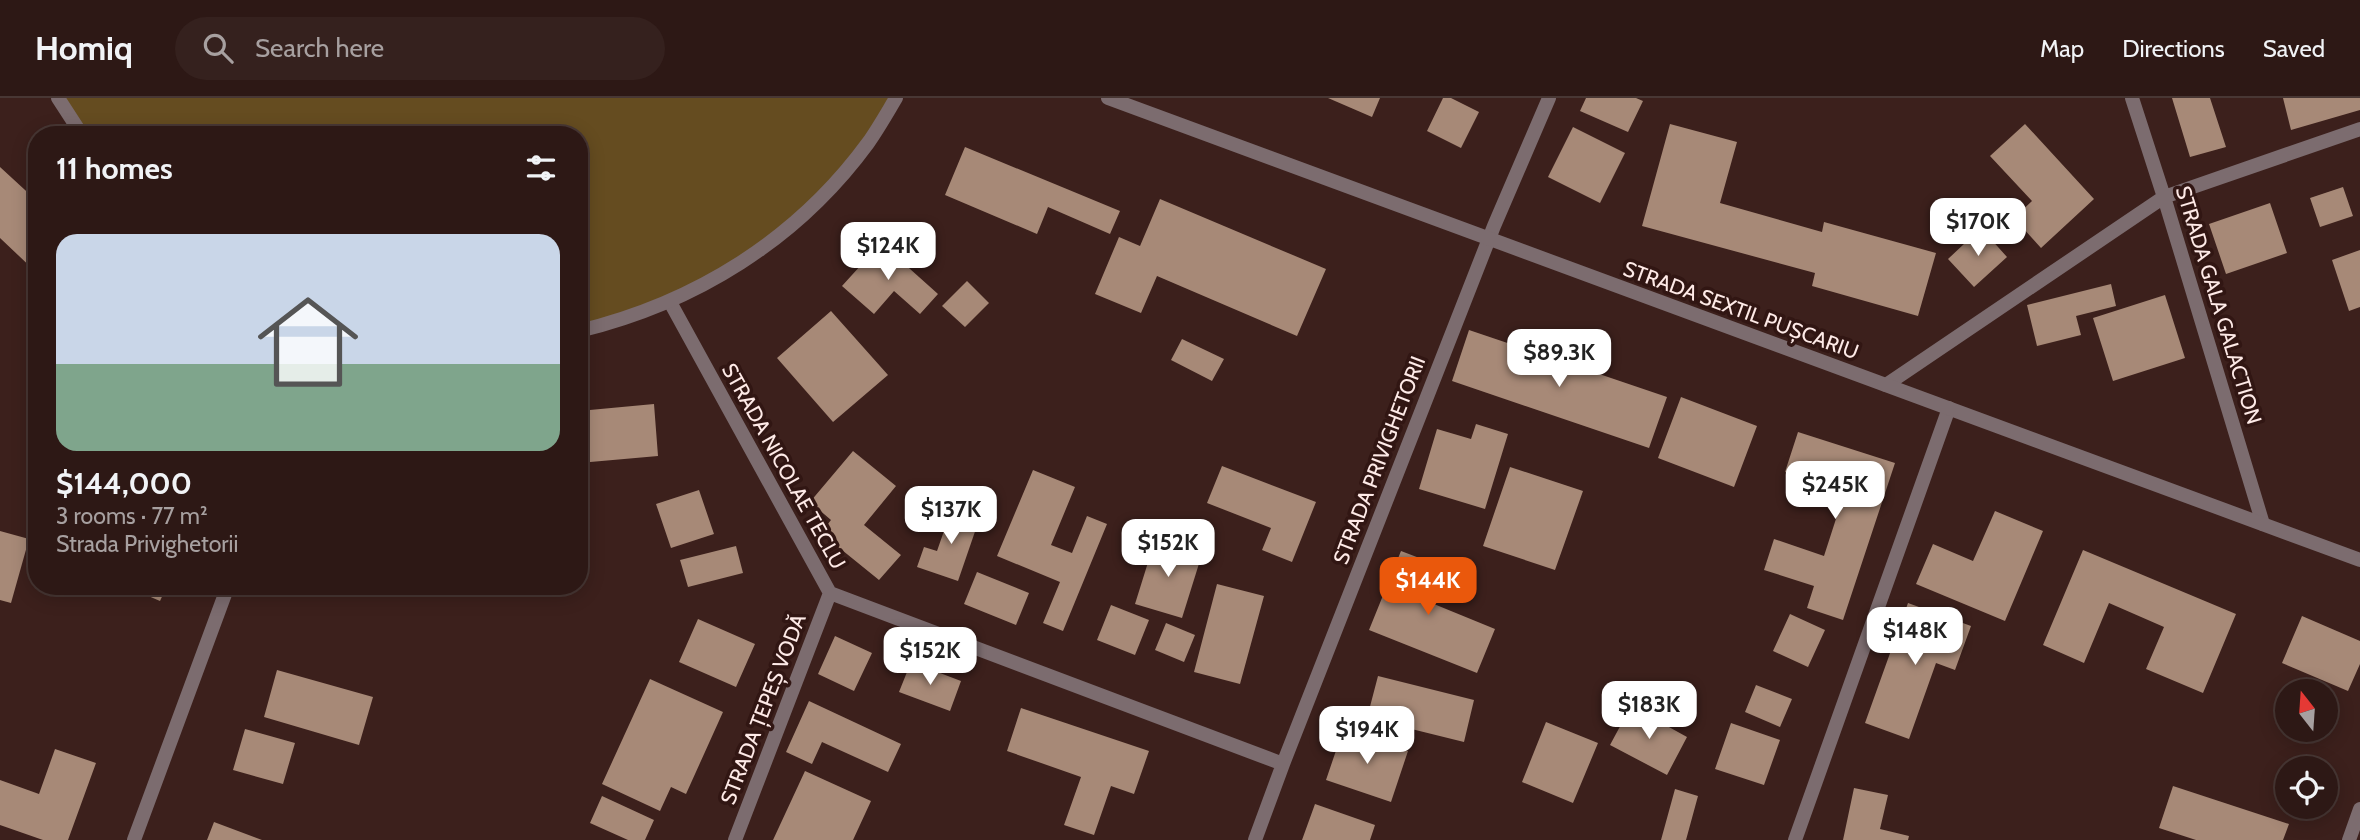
<!DOCTYPE html>
<html lang="en">
<head>
<meta charset="utf-8">
<style>
  :root { --surface:#2d1815; --page:#35211e; --text:#f1f3f6; --muted:#a7a0a0; --line:#483734; --accent:#ea580c }
  body { margin:0; font-family:Cabin,sans-serif; background:var(--page); color:var(--text); height:100vh; display:flex; flex-direction:column; font-size:26px; white-space:nowrap }
  * { box-sizing:border-box; margin:0 }
  p { font-size:23px; color:var(--muted) }
  .icon { flex:none; width:38px; height:38px; fill:none; stroke:currentColor; stroke-width:2; stroke-linecap:round; stroke-linejoin:round }
  .map { position:relative; flex:1; overflow:hidden }
  .panel { position:absolute; left:28px; top:28px; width:560px; height:469px; display:flex; flex-direction:column; background:var(--surface); border-radius:28px; box-shadow:0 4px 18px #0003,0 0 0 2px var(--line) }
  .panel>* { flex:none }
  .needle { width:46px; rotate:343deg }
  .buttons { position:absolute; left:2275px; top:581px; display:grid; gap:14px }
  .buttons a { display:grid; place-items:center; width:63px; height:63px; border-radius:50%; background:var(--surface); box-shadow:0 4px 18px #0003,0 0 0 2px var(--line); font-size:35px }
  .price { position:absolute; translate:-50% -60px; padding:0 16px; border-radius:14px; background:#fff; color:#222; font-size:23px; line-height:46px; filter:drop-shadow(0 2px 4px #0008) }
  .price::after { content:''; position:absolute; left:50%; top:42px; width:21px; height:16px; margin-left:-10px; background:inherit; clip-path:polygon(0 0,100% 0,50% 100%) }
  .price.selected { background:var(--accent); color:#fff }
  ul { padding:0; list-style:none }
  li { display:grid; align-content:center; gap:14px; height:371px; padding:0 28px }
  li+li { border-top:2px solid var(--line) }
  li span { display:grid; place-items:center; height:217px; border-radius:21px; color:#555 }
  li>.icon { margin-inline-start:auto }
  span .icon { width:126px; height:126px; fill:#fffc; stroke-width:1 }
  li b { font-size:30px }
  h2 { display:flex; justify-content:space-between; align-items:center; height:84px; padding:0 28px; font-size:30px }
  header { display:flex; align-items:center; gap:42px; box-sizing:border-box; height:98px; padding:0 35px; background:var(--surface); border-bottom:2px solid var(--line) }
  header strong { font-size:33px }
  nav { display:flex; gap:38px; margin-inline-start:auto; font-size:24px }
  .search { width:490px; height:63px; background:var(--page); display:flex; align-items:center; gap:18px; box-sizing:border-box; padding:0 24px; border-radius:38px; color:var(--muted); font-size:26px }
  .map>svg:first-child { display:block }
</style>
</head>
<body>
<header>
<strong>Homiq</strong>
<div class="search"><svg class="icon" aria-label="search" viewBox="0 0 24 24"><circle cx="10" cy="10" r="6"/><path d="M15 15l6 6"/></svg>Search here</div>
<nav><a>Map</a><a>Directions</a><a>Saved</a></nav>
</header>
<div class="map">
<svg width="2360" height="742" viewBox="0 0 2360 742">
  <rect width="100%" height="100%" fill="#3c201c"/>
  <path fill="#654c20" d="M58 0H896L825 96 728 174 579 233V37H82Z"/>
  <path fill="#a78977" d="M1328 0H1380L1372 19Z
    M1443 0H1451L1479 14 1461 50 1427 33Z
    M1586 0H1636L1643 3 1628 34 1580 13Z
    M2172 0H2210L2226 49 2190 59Z
    M2283 0H2360V12L2291 32Z
    M1670 26 1737 44 1720 105 1822 134 1824 124 1936 155 1918 218 1812 188 1815 175 1642 128Z
    M2025 26 2094 101 2041 150 2014 120 2032 103 1990 58Z
    M1573 29 1625 55 1600 105 1548 79Z
    M965 49 1120 113 1110 136 1048 109 1037 136 945 97Z
    M0 69 37 103V175L0 140Z
    M2343 89 2353 118 2320 129 2310 100Z
    M1160 101 1326 171 1297 238 1157 178 1141 215 1095 196 1119 139 1140 148Z
    M2270 105 2287 155 2226 176 2209 126Z
    M1981 130 2007 159 1974 189 1948 161Z
    M881 145 938 196 920 216 894 193 874 216 842 188Z
    M2360 152V209L2349 213 2332 162Z
    M967 183 989 205 965 229 942 208Z
    M2111 186 2116 208 2076 218 2081 237 2037 248 2027 207Z
    M2165 197 2185 260 2113 283 2093 220Z
    M831 213 888 277 833 324 777 260Z
    M1469 232 1667 299 1649 350 1452 283Z
    M1182 241 1224 261 1212 283 1171 262Z
    M1681 299 1757 328 1734 389 1658 360Z
    M654 306 658 358 579 365V313Z
    M1476 326 1508 336 1485 411 1419 391 1437 331 1471 341Z
    M1798 334 1895 365 1843 522 1807 510 1814 488 1764 472 1774 441 1824 458 1845 393 1785 374Z
    M853 353 896 388 864 427 901 457 879 482 821 435 831 422 810 404Z
    M1222 368 1316 404 1292 464 1262 452 1271 430 1207 405Z
    M1510 369 1583 393 1555 472 1483 448Z
    M1033 372 1075 389 1051 447 1072 455 1087 418 1107 426 1063 533 1043 525 1060 484 997 458Z
    M699 392 714 436 671 450 656 406Z
    M952 410 980 419 958 483 917 469 924 449 937 453Z
    M1995 413 2043 433 2005 523 1916 486 1933 446 1973 463Z
    M0 433 29 441 11 505 0 502Z
    M1155 442 1202 456 1182 520 1135 506Z
    M736 448 743 475 688 489 680 462Z
    M2083 452 2236 516 2203 595 2146 571 2164 529 2109 505 2084 565 2043 547Z
    M1401 453 1443 469 1429 504 1495 531 1477 575 1369 532Z
    M977 474 1029 495 1016 527 964 506Z
    M1217 486 1264 498 1240 586 1194 574Z
    M125 488H167L160 503Z
    M1908 505 1971 528 1955 572 1936 565 1909 641 1865 625Z
    M1111 507 1149 522 1135 557 1097 542Z
    M1790 516 1825 532 1808 569 1773 553Z
    M2302 518 2360 543V566L2348 593 2282 565Z
    M698 521 755 546 736 589 679 564Z
    M1166 525 1195 537 1184 564 1155 552Z
    M835 538 872 555 854 593 818 576Z
    M911 564 961 583 950 613 899 594Z
    M277 572 373 599 359 647 264 619Z
    M1378 578 1474 602 1464 644 1367 620Z
    M650 581 723 614 686 696 671 689 660 713 602 686Z
    M1756 587 1792 601 1780 629 1745 614Z
    M809 603 901 646 888 674 822 644 812 666 786 654Z
    M1631 608 1687 639 1667 677 1610 647Z
    M1021 610 1149 653 1134 696 1111 688 1094 737 1064 727 1081 679 1007 653Z
    M1546 624 1598 645 1573 705 1522 684Z
    M1731 625 1780 642 1764 687 1715 671Z
    M245 631 295 645 283 686 233 672Z
    M1343 632 1408 653 1391 704 1326 682Z
    M55 651 96 665 68 742H43L0 727V682L39 696Z
    M805 673 871 703 853 742H773Z
    M2173 688 2289 726 2283 742H2196L2159 730Z
    M1854 690 1888 697 1880 731 1909 738 1908 742H1843Z
    M1675 691 1698 698 1686 742H1661Z
    M602 698 654 722 645 742H628L590 725Z
    M1315 706 1375 727 1370 742H1302Z
    M214 724 262 742H207Z"/>
  <g fill="none" stroke-linecap="round" stroke-linejoin="round">
    <path stroke="#7c6c6f" stroke-width="14" d="M2132 0 2164 99 2263 426
      M670 204 830 495 1283 666
      M1886 287 2164 99 2360 31
      M735 742 830 495
      M1255 742 1283 666 1494 128 1549 0
      M1795 742 1949 310
      M2349 742 2360 711"/>
    <path stroke="#7c6c6f" stroke-width="14" d="M58 0 82 37
      M1108 0C1524 157 1942 309 2360 462
      M579 233C695 205 797 142 868 45 878 31 887 15 896 0
      M134 742 228 488"/>
  </g>
  <g text-anchor="middle" dominant-baseline="central" stroke-width="7" stroke-linejoin="round" paint-order="stroke">
    <g font-size="21" fill="#feeae7" stroke="#311613">
      <text transform="translate(2219 207) rotate(73)">STRADA GALA GALACTION</text>
      <text transform="translate(1741 212) rotate(20)">STRADA SEXTIL PUȘCARIU</text>
      <text transform="translate(1379 362) rotate(-69)">STRADA PRIVIGHETORII</text>
      <text transform="translate(784 368) rotate(61)">STRADA NICOLAE TECLU</text>
      <text transform="translate(763 611) rotate(-69)">STRADA ȚEPEȘ VODĂ</text>
    </g>
  </g>
</svg>
<div class="buttons">
<a><svg class="needle" viewBox="-14 -14 28 28"><path d="M0-13l5 13h-10z" fill="#e53935"/><path d="M0 13l5-13h-10z" fill="#a7a0a0"/></svg></a>
<a><svg class="icon" aria-label="locate" viewBox="0 0 24 24"><circle cx="12" cy="12" r="6"/><path d="M12 2v4M12 18v4M2 12h4M18 12h4"/></svg></a>
</div>
<b class="price" style="left:1978px;top:160px">$170K</b>
<b class="price" style="left:888px;top:184px">$124K</b>
<b class="price" style="left:1559px;top:291px">$89.3K</b>
<b class="price" style="left:1835px;top:423px">$245K</b>
<b class="price" style="left:951px;top:448px">$137K</b>
<b class="price" style="left:1168px;top:481px">$152K</b>
<b class="price selected" style="left:1428px;top:519px">$144K</b>
<b class="price" style="left:1915px;top:569px">$148K</b>
<b class="price" style="left:930px;top:589px">$152K</b>
<b class="price" style="left:1649px;top:643px">$183K</b>
<b class="price" style="left:1367px;top:668px">$194K</b>
<section class="panel">
<h2>11 homes<svg class="icon" aria-label="filters" viewBox="0 0 24 24"><path d="M4 7h16M4 17h16"/><circle cx="9" cy="7" r="2"/><circle cx="15" cy="17" r="2"/></svg></h2>
<ul>
<li><span style="background:linear-gradient(#c9d6e8 60%,#7fa58c 0)"><svg class="icon" aria-label="home" viewBox="0 0 24 24"><path d="M3 11l9-7 9 7M6 9v11h12V9"/></svg></span><div><b>$144,000</b><p>3 rooms · 77 m²</p><p>Strada Privighetorii</p></div></li>
</ul>
</section>
</div>
</body>
</html>
